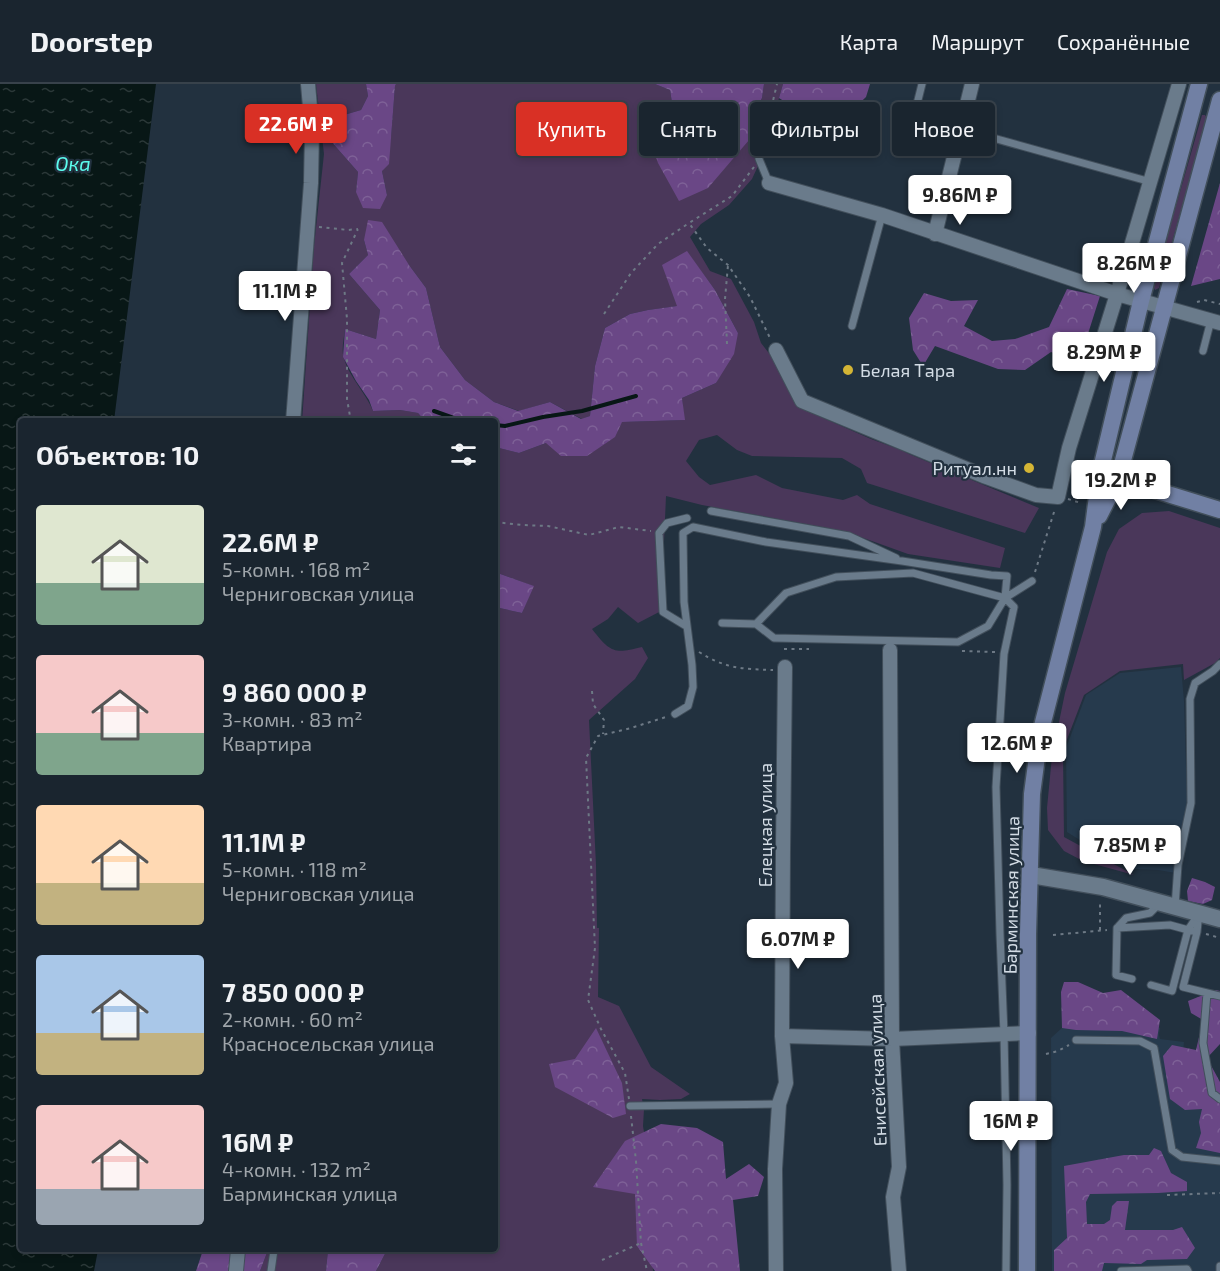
<!DOCTYPE html>
<html lang="ru">
<head>
<meta charset="utf-8">
<style>
  :root { --surface:#1a252f; --page:#232d37; --text:#f1f3f6; --muted:#9fa5aa; --line:#38424b; --accent:#d93025 }
  body { margin:0; font-family:"Exo 2",sans-serif; background:var(--page); color:var(--text); height:100vh; display:flex; flex-direction:column; font-size:22px; white-space:nowrap }
  * { box-sizing:border-box; margin:0 }
  p { font-size:20px; color:var(--muted) }
  .icon { flex:none; width:33px; height:33px; fill:none; stroke:currentColor; stroke-width:2; stroke-linecap:round; stroke-linejoin:round }
  .map { position:relative; flex:1; overflow:hidden }
  .drawer { position:absolute; left:18px; top:334px; width:480px; height:834px; display:flex; flex-direction:column; background:var(--surface); border-radius:6px; box-shadow:0 3px 9px #0003,0 0 0 2px var(--line) }
  .drawer>* { flex:none }
  .guide { position:absolute; left:516px; top:18px; width:570px; height:54px; display:flex; gap:12px }
  .price { position:absolute; translate:-50% -51px; padding:0 14px; border-radius:6px; background:#fff; color:#222; font-size:20px; line-height:39px; filter:drop-shadow(0 2px 3px #0008) }
  .price::after { content:''; position:absolute; left:50%; top:36px; width:18px; height:14px; margin-left:-9px; background:inherit; clip-path:polygon(0 0,100% 0,50% 100%) }
  .price.active { background:var(--accent); color:#fff }
  ul { padding:0; list-style:none }
  li { display:flex; align-items:center; gap:18px; height:150px; padding:0 18px }
  li span { display:grid; place-items:center; flex:none; width:168px; height:120px; border-radius:6px; color:#555 }
  li>.icon { margin-inline-start:auto }
  span .icon { width:72px; height:72px; fill:#fffc; stroke-width:1 }
  li b { font-size:26px }
  h2 { display:flex; justify-content:space-between; align-items:center; height:72px; padding:0 18px; font-size:26px }
  .pill { padding:0 21px; border-radius:6px; background:var(--surface); box-shadow:0 3px 9px #0003,0 0 0 2px var(--line); font-size:21px; line-height:54px }
  .pill.active { background:var(--accent); color:#fff }
  header { display:flex; align-items:center; gap:36px; box-sizing:border-box; height:84px; padding:0 30px; background:var(--surface); border-bottom:2px solid var(--line) }
  header strong { font-size:28px }
  nav { display:flex; gap:33px; margin-inline-start:auto; font-size:21px }
  .map>svg:first-child { display:block }
</style>
</head>
<body>
<header>
<strong>Doorstep</strong>
<nav><a>Карта</a><a>Маршрут</a><a>Сохранённые</a></nav>
</header>
<div class="map">
<svg width="1220" height="1187" viewBox="0 0 1220 1187">
  <defs>
    <pattern id="forest-crowns" width="20" height="18" patternUnits="userSpaceOnUse" patternTransform="scale(1.5)"><rect width="20" height="18" fill="#6a4786"/><path d="M2 6a3 3 0 1 1 6 0M12 15a3 3 0 1 1 6 0" fill="none" stroke="#7e6197"/></pattern>
    <pattern id="water-ripples" width="26" height="14" patternUnits="userSpaceOnUse" patternTransform="scale(1.5)"><rect width="26" height="14" fill="#081716"/><path d="M2 4q2-2 4 0t4 0M15 11q2-2 4 0t4 0" fill="none" stroke="#2b3838"/></pattern>
  </defs>
  <rect width="100%" height="100%" fill="#22313f"/>
  <path fill="#263a4d" d="M1181 583 1184 617 1187 716 1176 789 1158 786 1136 785 1107 773 1067 748 1066 664 1086 611 1120 589Z
    M1087 921 1160 944 1159 951 1160 955 1184 958 1183 969 1219 1019 1220 1051V1187H1052L1051 954Z"/>
  <path fill="#4a375a" d="M316 0H366L368 12 361 26 327 36 329 55 358 88 356 108 387 111 382 87 391 53 395 2 396 0H655L670 6 673 25H756L762 14 764 0H783L763 71 752 95 729 121 701 140 690 153 710 187 731 195 754 238 761 259 775 277 787 297 798 323 871 355 901 366 909 370 1039 424 1025 449 867 399 861 385 842 374 752 372 737 366 717 351 699 356 686 377 699 393 710 401 756 391 782 404 843 416 857 411 870 420 1005 464 1000 484 908 470 844 447 702 421 666 412 661 527 638 539 618 523 608 535 592 545C611 569 614 570 642 563L648 574 635 595 589 636 596 781 597 844H599L598 913 619 922 651 983 690 1010 681 1015 660 1016 642 1015 644 1025 643 1042 647 1066 653 1187H376L387 1166H495V523L522 529 533 502 495 488V363L519 369 546 359 622 338 684 336 682 314 716 299 738 249 715 206 687 168 678 222 648 226 630 230 605 244 595 282 590 332 582 335 550 318 519 327 494 318 465 296 440 263 426 204 409 181 364 156 368 171 349 190 380 226 376 255 345 245C344 254 341 266 344 275 350 294 365 308 373 327L400 326 418 329 425 337 302 338 314 162 324 70Z
    M1202 31H1205L1207 34 1159 204 1155 206 1153 202Z
    M1169 427 1220 444V574L1215 579 1184 596 1183 580 1120 587 1084 611 1066 658 1063 670 1064 753 1134 791 1083 777 1064 767 1048 746 1047 724 1052 672 1065 609 1107 468 1119 445 1142 429Z
    M268 1166H328L326 1187H260Z"/>
  <path fill="url(#forest-crowns)" d="M366 0H396L395 2 389 80 382 87 387 111 380 125 363 124 356 108 358 88 329 55 327 36 361 26 368 12Z
    M655 0H764L762 14 756 25 763 35 761 42 708 104 679 117 658 79 647 47 673 25 670 6Z
    M783 0H870L866 13 846 32 835 22 817 25 793 23 779 14Z
    M1220 99V195L1191 202Z
    M368 136 382 138 409 181 426 204 440 263 465 296 494 318 518 327 550 318 581 335 590 332 595 282 605 244 630 230 648 226 677 222 662 181 687 167 715 206 738 249 734 270 716 299 682 314 685 336 622 338 615 353 587 372H561L546 359 519 369 495 363V338L425 337 418 329 400 326 373 327 369 316 356 297 343 273 345 245 376 255 380 226 349 190 368 171 364 156Z
    M1067 205 1100 212 1079 278 1051 268 1025 286 998 285 935 262 923 282 913 266 909 234 924 209 951 217 978 216 964 242 992 257 1015 255 1049 243Z
    M495 488 534 502 522 529 495 523Z
    M1192 794 1205 798 1215 803 1212 816 1203 820 1188 817 1187 807Z
    M1064 898H1078L1103 909 1121 906 1160 936 1157 955 1122 947 1076 946 1062 944 1061 908Z
    M1216 906 1220 907V960L1207 974 1220 998V1069L1196 1064 1201 1049 1199 1038 1202 1025 1185 1026 1170 1015 1163 972 1172 961 1196 966 1203 936 1191 929 1188 917Z
    M596 944 622 999 626 1030 613 1034 555 1003 549 980 575 975Z
    M661 1040 697 1044 723 1058 726 1095 749 1080 764 1093 758 1112 733 1116 740 1187H655L637 1162 635 1110 593 1103 625 1057Z
    M1154 1064 1161 1067 1171 1089 1187 1098V1107L1158 1109 1090 1110 1086 1118 1087 1140H1104L1110 1136 1112 1122 1117 1117H1129L1125 1146H1173L1182 1143 1195 1164 1187 1175 1147 1176 1141 1180 1104 1179 1102 1187H1054V1166L1067 1154 1064 1082 1124 1071H1149Z
    M203 1166H233L231 1187H196Z
    M245 1166H268L260 1187H243Z
    M328 1166H387L376 1187H326Z"/>
  <path fill="url(#water-ripples)" d="M0 0H156L114 337 21 338V1166H98L94 1187H0Z"/>
  <g fill="none" stroke-linecap="round" stroke-linejoin="round">
    <path stroke="#081716" stroke-width="4" d="M434 327 465 338
      M495 341 505 342 543 333 582 327 636 312"/>
    <g stroke="#424f5b" stroke-width="9">
      <path id="service" d="M922 0 914 32 1151 98
        M759 75 769 99
        M852 242 882 131
        M1203 267 1211 236
        M711 427 849 452 896 474
        M1005 514 988 542 958 558 774 554 756 540 786 509 836 493 913 489 1005 514 1032 497
        M722 539 756 540
        M686 542 663 528 659 449 667 439 687 434
        M675 630 688 622 693 603 692 581 684 518 683 449 693 443 766 458 902 477 991 491 1007 492 1005 514 1014 523 1004 570 996 703 1000 850 1004 950 1007 1101 1006 1187
        M1175 823 1178 781 1191 719 1190 615 1195 599 1213 587 1220 580
        M1199 829 1197 848 1183 903 1220 912
        M1117 844 1170 841 1192 847
        M1132 895 1116 891 1117 844 1126 834 1150 829 1159 820
        M1151 901 1172 907 1188 846 1198 831
        M1207 909 1203 959 1212 1009 1220 1015
        M1076 956 1140 957 1154 964 1172 1066 1182 1073 1220 1077
        M630 1022 779 1020
        M271 1187 274 1166
        M1121 1187 1187 1185 1188 1187
        M1220 1187V1182"/>
    </g>
    <g stroke="#424f5b" stroke-width="16">
      <path id="minor" d="M769 99 882 131 1117 210 1220 239
        M935 150 972 0
        M776 266 802 317 986 393 1036 411 1058 413 1069 364 1117 210 1179 0
        M293 338 311 99 312 46 308 0
        M890 566 892 955 899 1083 893 1113 899 1187
        M782 952 892 955 1029 949
        M236 1187 238 1166
        M776 1187 775 1085 779 1020 786 999 782 952 783 767 785 583"/>
    </g>
    <g stroke="#424f5b" stroke-width="19">
      <path id="tertiary" d="M1031 791 1103 803 1220 835"/>
    </g>
    <g stroke="#424f5b" stroke-width="19">
      <path id="secondary" d="M1109 392 1220 426
        M1099 432 1118 395 1220 16
        M1027 1187 1028 850 1032 710 1040 650 1093 443 1100 389 1141 217 1199 0"/>
    </g>
    <path stroke="#6d7985" stroke-width="2" stroke-dasharray="3 4.5" stroke-linecap="butt" d="M761 67 777 0
      M754 83 732 112 689 139 707 164 728 181 750 213 771 256
      M319 143 348 146 358 145
      M1197 218 1204 216 1220 220
      M604 230 631 189 658 160 689 139
      M727 260 725 215 728 181
      M351 338 347 315V235L342 179 358 145
      M1068 415 1081 419
      M495 438 522 441 548 442 589 451 619 443 651 447
      M1035 488 1055 425
      M784 565H809
      M962 567 995 568
      M699 568C726 585 743 585 773 586
      M592 607 593 620 604 636 603 650
      M1100 846V819
      M1206 850 1220 854
      M1053 851 1107 846
      M1046 970 1058 967 1069 961
      M629 1015 625 989 601 945 588 916 595 864 586 674 598 652 631 644 666 633
      M631 1032 636 1077 641 1159 647 1187
      M1167 1111 1220 1109
      M602 1176 641 1159"/>
    <use href="#service" stroke="#6a7b8b" stroke-width="7"/>
    <use href="#minor" stroke="#6a7b8b" stroke-width="14"/>
    <use href="#tertiary" stroke="#6a7b8b" stroke-width="16"/>
    <use href="#secondary" stroke="#7180a4" stroke-width="16"/>
  </g>
  <g fill="#d4b535" stroke="#22313f" stroke-width="2">
    <circle cx="848" cy="286" r="6"/>
    <circle cx="1029" cy="384" r="6"/>
  </g>
  <g text-anchor="middle" dominant-baseline="central" stroke-width="4.5" stroke-linejoin="round" paint-order="stroke">
    <g font-size="18" fill="#d3dce5" stroke="#22313f" text-anchor="start">
      <text x="860" y="286">Белая Тара</text>
      <text x="1017" y="384" text-anchor="end">Ритуал.нн</text>
    </g>
    <g font-size="18" fill="#d3dce5" stroke="#22313f">
      <text transform="translate(765 741) rotate(-90)">Елецкая улица</text>
      <text transform="translate(1011 811) rotate(-89)">Барминская улица</text>
      <text transform="translate(877 986) rotate(-92)">Енисейская улица</text>
    </g>
    <g font-size="20" font-style="italic" fill="#5bfcee" stroke="#22313f">
      <text x="73" y="79">Ока</text>
    </g>
  </g>
</svg>
<b class="price active" style="left:296px;top:71px">22.6M ₽</b>
<b class="price" style="left:960px;top:142px">9.86M ₽</b>
<b class="price" style="left:1134px;top:210px">8.26M ₽</b>
<b class="price" style="left:285px;top:238px">11.1M ₽</b>
<b class="price" style="left:1104px;top:299px">8.29M ₽</b>
<b class="price" style="left:1121px;top:427px">19.2M ₽</b>
<b class="price" style="left:1017px;top:690px">12.6M ₽</b>
<b class="price" style="left:1130px;top:792px">7.85M ₽</b>
<b class="price" style="left:798px;top:886px">6.07M ₽</b>
<b class="price" style="left:1011px;top:1068px">16M ₽</b>
<div class="guide">
<a class="pill active">Купить</a>
<a class="pill">Снять</a>
<a class="pill">Фильтры</a>
<a class="pill">Новое</a>
</div>
<section class="drawer">
<h2>Объектов: 10<svg class="icon" aria-label="filters" viewBox="0 0 24 24"><path d="M4 7h16M4 17h16"/><circle cx="9" cy="7" r="2"/><circle cx="15" cy="17" r="2"/></svg></h2>
<ul>
<li><span style="background:linear-gradient(#dfe7d0 65%,#7fa58c 0)"><svg class="icon" aria-label="home" viewBox="0 0 24 24"><path d="M3 11l9-7 9 7M6 9v11h12V9"/></svg></span><div><b>22.6M ₽</b><p>5-комн. · 168 m²</p><p>Черниговская улица</p></div></li>
<li><span style="background:linear-gradient(#f6c9c9 65%,#7fa58c 0)"><svg class="icon" aria-label="home" viewBox="0 0 24 24"><path d="M3 11l9-7 9 7M6 9v11h12V9"/></svg></span><div><b>9 860 000 ₽</b><p>3-комн. · 83 m²</p><p>Квартира</p></div></li>
<li><span style="background:linear-gradient(#ffd9b3 65%,#c2b280 0)"><svg class="icon" aria-label="home" viewBox="0 0 24 24"><path d="M3 11l9-7 9 7M6 9v11h12V9"/></svg></span><div><b>11.1M ₽</b><p>5-комн. · 118 m²</p><p>Черниговская улица</p></div></li>
<li><span style="background:linear-gradient(#a9c7e8 65%,#c2b280 0)"><svg class="icon" aria-label="home" viewBox="0 0 24 24"><path d="M3 11l9-7 9 7M6 9v11h12V9"/></svg></span><div><b>7 850 000 ₽</b><p>2-комн. · 60 m²</p><p>Красносельская улица</p></div></li>
<li><span style="background:linear-gradient(#f6c9c9 70%,#9aa5b1 0)"><svg class="icon" aria-label="home" viewBox="0 0 24 24"><path d="M3 11l9-7 9 7M6 9v11h12V9"/></svg></span><div><b>16M ₽</b><p>4-комн. · 132 m²</p><p>Барминская улица</p></div></li>
</ul>
</section>
</div>
</body>
</html>
